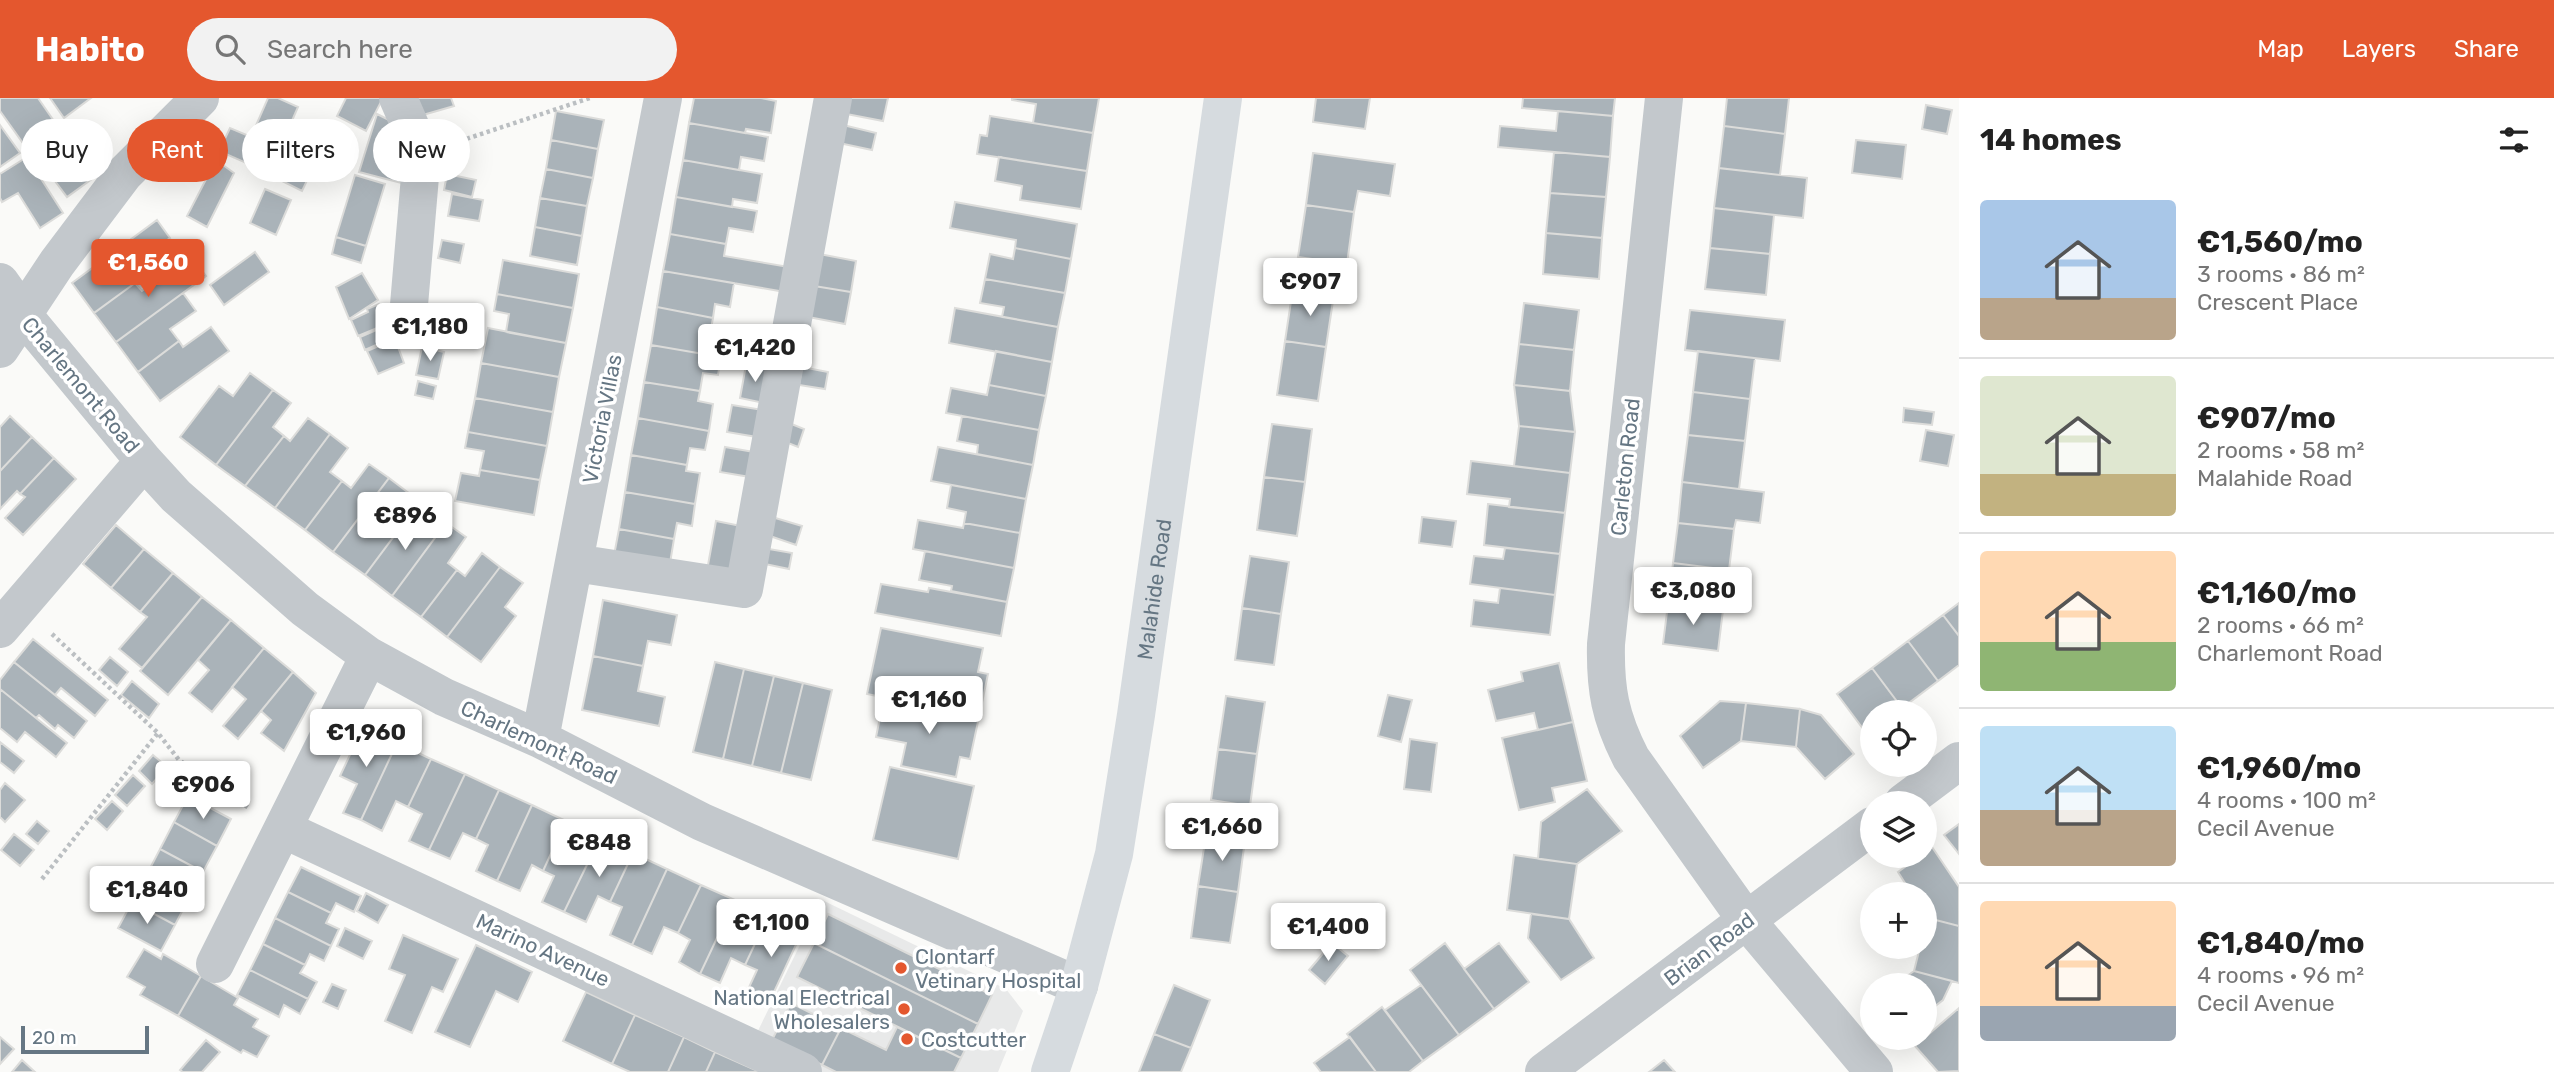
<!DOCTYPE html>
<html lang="en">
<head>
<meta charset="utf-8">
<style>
  :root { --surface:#fff; --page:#f2f2f2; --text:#222; --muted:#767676; --line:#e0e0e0; --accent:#e4572e }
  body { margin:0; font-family:Rubik,sans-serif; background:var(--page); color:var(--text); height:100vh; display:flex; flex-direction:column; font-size:26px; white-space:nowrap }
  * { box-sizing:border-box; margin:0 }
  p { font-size:23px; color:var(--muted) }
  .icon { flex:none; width:38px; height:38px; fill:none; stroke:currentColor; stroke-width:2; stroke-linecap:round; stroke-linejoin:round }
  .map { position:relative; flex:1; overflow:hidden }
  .side { display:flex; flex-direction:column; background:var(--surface); width:595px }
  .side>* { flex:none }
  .banner { position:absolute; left:21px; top:21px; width:665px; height:63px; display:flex; gap:14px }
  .fabs { position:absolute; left:1860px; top:602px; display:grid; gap:14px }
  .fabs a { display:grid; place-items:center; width:77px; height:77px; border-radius:50%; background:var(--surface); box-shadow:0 7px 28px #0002; font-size:35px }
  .scale { position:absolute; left:21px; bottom:18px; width:128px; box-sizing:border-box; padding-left:7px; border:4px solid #657683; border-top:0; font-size:19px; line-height:24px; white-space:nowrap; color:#657683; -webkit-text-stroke:5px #fff; paint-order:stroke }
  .price { position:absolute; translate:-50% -60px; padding:0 16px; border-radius:7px; background:#fff; color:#222; font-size:23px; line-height:46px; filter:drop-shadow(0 2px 4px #0008) }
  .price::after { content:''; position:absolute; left:50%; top:42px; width:21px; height:16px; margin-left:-10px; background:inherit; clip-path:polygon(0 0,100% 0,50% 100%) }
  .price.selected { background:var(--accent); color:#fff }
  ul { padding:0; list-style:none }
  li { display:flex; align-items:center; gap:21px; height:175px; padding:0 21px }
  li+li { border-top:2px solid var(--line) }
  li span { display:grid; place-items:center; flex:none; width:196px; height:140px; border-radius:7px; color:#555 }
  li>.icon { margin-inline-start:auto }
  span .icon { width:84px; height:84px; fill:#fffc; stroke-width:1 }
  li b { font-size:30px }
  h2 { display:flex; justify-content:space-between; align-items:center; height:84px; padding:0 21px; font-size:30px }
  .chip { padding:0 24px; border-radius:32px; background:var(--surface); box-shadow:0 7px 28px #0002; font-size:24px; line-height:63px }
  .chip.selected { background:var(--accent); color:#fff }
  header { display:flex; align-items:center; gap:42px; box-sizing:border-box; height:98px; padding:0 35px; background:var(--accent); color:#fff }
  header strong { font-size:33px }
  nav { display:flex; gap:38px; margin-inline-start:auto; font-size:24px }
  .search { width:490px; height:63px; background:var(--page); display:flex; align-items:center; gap:18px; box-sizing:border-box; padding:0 24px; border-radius:38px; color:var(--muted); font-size:26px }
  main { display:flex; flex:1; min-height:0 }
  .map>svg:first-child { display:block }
</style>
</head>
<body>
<header>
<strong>Habito</strong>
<div class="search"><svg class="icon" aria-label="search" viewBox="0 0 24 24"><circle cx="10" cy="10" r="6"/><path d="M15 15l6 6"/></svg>Search here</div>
<nav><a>Map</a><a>Layers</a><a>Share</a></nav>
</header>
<main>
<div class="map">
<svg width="1959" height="974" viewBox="0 0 1959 974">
  <rect width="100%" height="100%" fill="#fafaf8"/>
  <path fill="#e8e9e9" d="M822 802 1006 891 1023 913 998 974H788L749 951Z"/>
  <path fill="#aab3b9" stroke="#dcdcda" stroke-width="2" d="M0 0H38L56 26 25 48 0 13Z
    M50 0H91L64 20Z
    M268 0H278L298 9 269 75 219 53 230 30 251 39Z
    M346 0H383L366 33 337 18Z
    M410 0H451L454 8 416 19Z
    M694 0H761L776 3 771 35 746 31 745 35 689 25Z
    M839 0H888L883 23 836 14Z
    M1012 0H1099L1093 35 1033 25 1036 6 1012 2Z
    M1316 0H1370L1365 31 1313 24Z
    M1523 0H1615L1613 18 1522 10Z
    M1727 0H1789L1785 36 1724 28Z
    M1926 7 1952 12 1947 36 1922 31Z
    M556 13 604 22 598 51 551 42Z
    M1558 13 1613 18 1610 59 1498 49 1500 28 1556 33Z
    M377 16 405 30 409 87 359 74Z
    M990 18 1093 35 1087 73 977 56 980 37 987 38Z
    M689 25 768 39 764 63 741 59 739 72 683 62Z
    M0 27 20 55 0 69Z
    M843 27 876 35 872 52 839 45Z
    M1724 28 1785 36 1780 77 1719 70Z
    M66 37 96 78 67 99 37 59Z
    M551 42 598 51 593 80 546 71Z
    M1856 42 1906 47 1902 81 1852 75Z
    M291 51 316 64 302 93 276 80Z
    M1554 54 1610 59 1606 99 1550 95Z
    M1313 55 1395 66 1390 98 1358 93 1354 114 1306 107Z
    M27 59 63 115 40 130 18 95 2 104 0 100V76Z
    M999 59 1087 73 1081 111 1020 102 1022 88 995 83Z
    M216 62 234 75 207 129 187 118Z
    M683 62 762 76 757 105 733 101 732 109 676 99Z
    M1719 70 1807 80 1803 120 1714 110Z
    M546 71 593 80 587 108 540 100Z
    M447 76 476 82 472 99 444 92Z
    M355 77 385 86 366 148 336 139Z
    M265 91 291 102 276 137 250 125Z
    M1550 95 1606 99 1602 140 1546 135Z
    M452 96 483 102 479 123 448 118Z
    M676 99 757 113 753 134 729 130 726 146 670 136Z
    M540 100 587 108 582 138 535 129Z
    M955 104 1077 126 1071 161 1015 150 1016 142 950 130Z
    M1306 107 1354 114 1347 166 1298 159Z
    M1714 110 1774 117 1770 156 1710 150Z
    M157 122 170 140 126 172 135 185 94 215 72 185Z
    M535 129 582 138 577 167 530 158Z
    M1546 135 1602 140 1599 181 1543 176Z
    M670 136 726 146 724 158 789 169 785 194 663 173Z
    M336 139 366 148 361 165 332 156Z
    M442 142 464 146 460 165 438 160Z
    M1015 150 1071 161 1065 195 985 181 990 156 1013 161Z
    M1710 150 1770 156 1766 197 1705 191Z
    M255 154 269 174 224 207 210 187Z
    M814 155 856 163 851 194 808 187Z
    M190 157 206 178 116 244 94 215 135 185 142 193Z
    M503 162 579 176 573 210 497 196Z
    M663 173 734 185 730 209 715 206 713 220 657 209Z
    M362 175 378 202 349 221 336 189Z
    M985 181 1065 195 1058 229 1002 219 1004 209 980 205Z
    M808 187 851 194 845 226 803 218Z
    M1293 190 1334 196 1326 249 1285 243Z
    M183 195 196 213 170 231 179 243 138 274 116 244Z
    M497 196 573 210 566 245 506 234 509 216 494 213Z
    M1524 205 1579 212 1574 252 1519 246Z
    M379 206 387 226 358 238 351 222 368 214 367 211Z
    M657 209 713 220 711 231 726 234 721 259 651 247Z
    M955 210 1058 229 1052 264 949 245Z
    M1690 212 1785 222 1780 263 1685 252Z
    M427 214 451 218 445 247 420 242Z
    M388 227 394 239 365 252 360 239Z
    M211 229 229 253 160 303 138 274 179 243 183 249Z
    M488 230 566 245 559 279 481 265Z
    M395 241 404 265 378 276 367 253Z
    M1285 243 1326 249 1318 303 1277 297Z
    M1519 246 1574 252 1570 293 1514 287Z
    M651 247 721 259 718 277 703 275 700 293 644 284Z
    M422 249 444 254 438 281 416 277Z
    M996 253 1052 264 1046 298 989 287Z
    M1698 253 1755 260 1750 301 1693 294Z
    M481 265 559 279 553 314 475 300Z
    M746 267 770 271 764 305 740 300Z
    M802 269 828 274 825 291 799 287Z
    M250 275 273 292 216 367 180 339 219 288 233 298Z
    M418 283 436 288 433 301 415 297Z
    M644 284 700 293 698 303 713 306 709 333 638 320Z
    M989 287 1046 298 1039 332 946 315 951 290 987 297Z
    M1514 287 1570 293 1575 334 1519 328Z
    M273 292 291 305 273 329 284 338 245 388 216 367Z
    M1693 294 1750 301 1745 343 1688 337Z
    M475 300 553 314 547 348 468 334Z
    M732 307 763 312 757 339 727 334Z
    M1904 310 1934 314 1932 327 1903 324Z
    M10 318 32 339 0 373V329Z
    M962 318 1039 332 1033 367 977 356 978 347 957 343Z
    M308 320 330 336 275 410 245 388 284 338 290 343Z
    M638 320 709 333 705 352 690 350 687 367 631 357Z
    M789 325 804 331 798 349 783 343Z
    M1272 326 1312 331 1305 384 1264 379Z
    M1519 328 1575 334 1570 375 1514 368Z
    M1926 332 1954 337 1948 368 1920 363Z
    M468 334 547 348 540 382 480 372 484 353 465 350Z
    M330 336 348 350 330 374 342 383 305 432 275 410Z
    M1688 337 1745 343 1739 391 1682 384Z
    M32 339 54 360 20 396 17 393 0 411V373Z
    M725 349 754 354 750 379 720 374Z
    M938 349 1033 367 1026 401 931 383Z
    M631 357 687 367 686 373 700 375 695 406 625 394Z
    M54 360 76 381 23 437 5 420 25 399 20 396Z
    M1471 363 1570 375 1565 415 1509 409 1510 401 1467 396Z
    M369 366 389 380 333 454 305 432 342 383 351 390Z
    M480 372 540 382 534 417 455 403 461 375 479 378Z
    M1264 379 1305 384 1297 438 1257 432Z
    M389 380 410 396 391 421 401 429 365 477 333 454Z
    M1682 384 1764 394 1760 425 1736 422 1734 431 1678 425Z
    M951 387 1026 401 1020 435 964 425 966 414 947 410Z
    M625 394 695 406 692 428 677 425 674 441 619 431Z
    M1488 406 1565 415 1560 456 1484 447Z
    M426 409 446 425 392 498 365 477 401 429 408 434Z
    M772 419 802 428 796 447 767 437Z
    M1422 419 1456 423 1452 449 1419 445Z
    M918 422 963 430 964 425 1020 435 1014 470 913 451Z
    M716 423 741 428 732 483 706 478Z
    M446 425 466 439 448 465 457 472 421 519 392 498Z
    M1678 425 1734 431 1729 472 1673 465Z
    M116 427 144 451 111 490 83 466Z
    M619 431 674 441 668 477 612 468Z
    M1505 450 1560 456 1555 497 1470 486 1474 458 1503 461Z
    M144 451 173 475 140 514 111 490Z
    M769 451 792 455 789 471 765 466Z
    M925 453 1014 470 1007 504 951 493 952 488 919 482Z
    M482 455 500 469 447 539 421 519 457 472 465 478Z
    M1250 458 1289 464 1281 516 1242 510Z
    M1673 465 1729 472 1723 512 1668 506Z
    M500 469 523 485 505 509 516 518 481 564 447 539Z
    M173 475 202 499 142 570 119 551 147 519 140 514Z
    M881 486 928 494 929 490 1007 504 1001 538 875 515Z
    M1500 490 1555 497 1550 537 1471 528 1474 502 1498 505Z
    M202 499 231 522 168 597 140 573Z
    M603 502 677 517 671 547 648 543 643 568 593 558Z
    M1959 505V538L1943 517Z
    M1668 506 1723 512 1718 553 1663 546Z
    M1242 510 1281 516 1274 567 1235 562Z
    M1943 517 1959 538V567L1938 583 1908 543Z
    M231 522 264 550 212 614 189 595 209 572 198 562Z
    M881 530 983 550 978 574 988 576 979 619 867 596Z
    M33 541 108 602 95 618 61 590 55 597 14 564Z
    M1908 543 1938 583 1902 610 1872 570Z
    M264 550 293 574 238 641 223 628 246 601 232 589Z
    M593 558 643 568 638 593 665 599 659 628 582 612Z
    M110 559 128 574 117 588 99 572Z
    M14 564 87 623 74 640 58 627 55 631 39 617 36 620 0 591V582Z
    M715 564 744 571 723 661 693 654Z
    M1559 565 1573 624 1538 632 1534 615 1496 623 1488 592 1523 583 1521 574Z
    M1872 570 1902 610 1897 614H1872V632L1867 636 1837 596Z
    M744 571 774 578 752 668 723 661Z
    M293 574 316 595 284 653 261 635 271 622 261 613Z
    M774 578 803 585 781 675 752 668Z
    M132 583 159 606 149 620 121 597Z
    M803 585 832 592 811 682 781 675Z
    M0 591 67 645 56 659 25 634 17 644 0 630Z
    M1388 597 1412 602 1401 644 1378 638Z
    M1226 598 1265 604 1257 656 1218 651Z
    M884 600 979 619 970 661 960 659 956 679 901 668 906 645 876 639Z
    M1720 603 1746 605 1741 643 1703 670 1680 638Z
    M1746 605 1800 611 1796 649 1741 643Z
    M1800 611 1821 617 1854 656 1825 681 1796 649Z
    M1573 624 1587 683 1552 690 1555 704 1519 712 1502 640Z
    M363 629 397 645 361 722 343 715 357 686 340 678Z
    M1410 641 1437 645 1431 694 1404 691Z
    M0 644 24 663 14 675 0 664Z
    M397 645 431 661 408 709 396 703 382 733 361 722Z
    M1218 651 1257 656 1250 708 1211 702Z
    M153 657 167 669 152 686 139 673Z
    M431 661 465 676 429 752 409 743 422 716 408 709Z
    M890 669 974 688 958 761 873 742Z
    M465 676 499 692 476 741 463 735 450 761 429 752Z
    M133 677 145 688 127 708 115 697Z
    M5 685 25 702 5 724 0 719V692Z
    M1587 691 1622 733 1577 766 1538 761 1541 724Z
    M499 692 532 707 497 783 476 773 488 747 476 741Z
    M188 698 231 721 217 748 174 724Z
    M112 703 123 713 107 732 95 721Z
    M532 707 566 723 543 773 532 767 520 793 497 783Z
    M37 723 49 733 38 746 26 736Z
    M566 723 600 740 564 814 542 804 554 778 543 773Z
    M174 724 217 748 203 774 160 751Z
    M1959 726V756L1944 737Z
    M14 736 34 752 20 768 1 752Z
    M1206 737 1245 742 1238 794 1198 788Z
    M600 740 633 755 610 804 598 798 586 824 564 814Z
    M1932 749 1959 789V828L1928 820 1925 816V796H1912L1898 774 1920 758H1925V754Z
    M160 751 203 774 189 800 146 778Z
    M633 755 667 771 632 847 610 837 622 809 610 804Z
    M1514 757 1577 766 1569 821 1507 812Z
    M301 769 361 798 354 814 336 805 331 815 288 794Z
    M667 771 701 787 678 835 664 829 652 856 632 847Z
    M146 778 189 800 175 827 132 804Z
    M701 787 735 802 700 876 679 864 690 842 678 835Z
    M1198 788 1238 794 1230 845 1191 840Z
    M288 794 331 815 326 825 339 831 331 848 275 820Z
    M366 795 388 807 378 825 357 813Z
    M735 802 768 818 745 867 731 860 720 885 700 876Z
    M132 804 175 827 161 853 118 830Z
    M828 816 992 897 978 926 814 845Z
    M1531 816 1569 821 1594 860 1561 882 1528 840Z
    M768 818 802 834 767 909 745 898 757 872 745 867Z
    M275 820 331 848 324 863 310 856 305 867 263 846Z
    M1928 820 1959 828V885L1914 873 1920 849H1925Z
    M345 830 372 843 363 861 337 848Z
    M403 837 458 861 443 894 432 889 412 935 385 923 405 877 389 871Z
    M814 845 978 926 961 960 797 879Z
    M1332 845 1348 858 1325 886 1309 872Z
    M1445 845 1494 911 1459 937 1410 872Z
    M1499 845 1529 884 1494 911 1464 871Z
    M263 846 305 867 300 875 317 884 308 901 250 872Z
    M476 847 532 874 518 904 496 893 470 949 435 934Z
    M144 851 161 861 163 856 201 878 178 918 140 897 145 889 127 879Z
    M250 872 308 901 300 916 284 907 279 919 237 897Z
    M1914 873 1952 883 1943 902 1925 916V887H1895Z
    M201 878 238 900 234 907 258 921 253 929 269 938 257 959 243 952 241 955 178 918Z
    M332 886 346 892 338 911 323 904Z
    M1174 887 1210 902 1191 950 1154 936Z
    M1421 887 1459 937 1423 963 1385 912Z
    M586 894 635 917 612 966 563 943Z
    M791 905 841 930 822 967 772 942Z
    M1382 909 1423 963 1409 974H1376L1347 936Z
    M1959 910V973L1938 974 1915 948Z
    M635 917 684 939 668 974H630L612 966Z
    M897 929 961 960 954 974H836L822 967 841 930 886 952Z
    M1154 936 1191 950 1181 974H1139Z
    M0 939 14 951 0 966Z
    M684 939 715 954 706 974H668Z
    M1350 939 1376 974H1321L1314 965Z
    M206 942 220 954 202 974H183L180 972Z
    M715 954 760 974H706Z
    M22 962 35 974H12Z
    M1664 962 1675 974H1649Z"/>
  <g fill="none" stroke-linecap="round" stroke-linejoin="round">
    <path stroke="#bbbfc2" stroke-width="4.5" stroke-dasharray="3.5 3.5" stroke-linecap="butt" d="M460 43 590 0
      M52 536 158 635 179 662 249 710
      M42 781 158 635"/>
    <path stroke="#c3c8cc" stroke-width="38" d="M398 0 422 55 409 207
      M1664 0 1606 546C1605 591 1610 619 1631 660L1747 823 1874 974
      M0 184 24 218 144 363 176 398 305 511 369 558 444 599 540 641 702 724 1079 888
      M0 251 57 165 124 76 200 0
      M575 465 744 491 833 0
      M0 531 144 363
      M540 641 663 0
      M1903 705 1959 663
      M283 731 803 974
      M215 866 369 558
      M1544 974 1872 728"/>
    <path stroke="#d6dbdf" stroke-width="38" id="s1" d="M1050 974 1079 888 1114 756 1136 617 1223 0"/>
  </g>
  <g fill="#e4572e" stroke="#fff" stroke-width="2.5">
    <circle cx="901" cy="870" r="7"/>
    <circle cx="904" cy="911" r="7"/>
    <circle cx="907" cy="941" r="7"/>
  </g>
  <g text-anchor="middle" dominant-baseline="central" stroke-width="7" stroke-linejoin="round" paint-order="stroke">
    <g font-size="21" fill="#657683" stroke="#fff">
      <text transform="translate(81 287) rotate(50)">Charlemont Road</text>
      <text transform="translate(602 321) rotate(-79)">Victoria Villas</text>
      <text transform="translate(1625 369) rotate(-84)">Carleton Road</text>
      <text stroke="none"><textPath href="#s1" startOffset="495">Malahide Road</textPath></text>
      <text transform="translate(539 644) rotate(25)">Charlemont Road</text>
      <text transform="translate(1709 851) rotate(-37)">Brian Road</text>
      <text transform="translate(543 852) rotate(25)">Marino Avenue</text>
    </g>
    <g font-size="21" fill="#657683" stroke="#fff" text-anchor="start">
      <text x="915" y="858">Clontarf<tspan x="915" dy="24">Vetinary Hospital</tspan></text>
      <text x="890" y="899" text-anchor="end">National Electrical<tspan x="890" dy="24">Wholesalers</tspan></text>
      <text x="921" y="941">Costcutter</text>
    </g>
  </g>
</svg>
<div class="fabs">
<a><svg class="icon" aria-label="locate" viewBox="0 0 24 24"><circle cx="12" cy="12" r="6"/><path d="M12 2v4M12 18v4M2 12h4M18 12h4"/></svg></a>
<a><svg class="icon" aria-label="layers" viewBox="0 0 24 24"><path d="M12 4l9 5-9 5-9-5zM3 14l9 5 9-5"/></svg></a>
<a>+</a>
<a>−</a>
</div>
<div class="scale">20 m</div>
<b class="price selected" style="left:148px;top:201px">€1,560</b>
<b class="price" style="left:1310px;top:220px">€907</b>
<b class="price" style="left:430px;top:265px">€1,180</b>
<b class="price" style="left:755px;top:286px">€1,420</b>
<b class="price" style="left:405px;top:454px">€896</b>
<b class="price" style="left:1693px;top:529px">€3,080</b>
<b class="price" style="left:929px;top:638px">€1,160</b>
<b class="price" style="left:366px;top:671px">€1,960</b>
<b class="price" style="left:203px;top:723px">€906</b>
<b class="price" style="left:1222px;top:765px">€1,660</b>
<b class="price" style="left:599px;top:781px">€848</b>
<b class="price" style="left:147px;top:828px">€1,840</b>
<b class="price" style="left:771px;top:861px">€1,100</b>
<b class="price" style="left:1328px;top:865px">€1,400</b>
<div class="banner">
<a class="chip">Buy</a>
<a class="chip selected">Rent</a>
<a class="chip">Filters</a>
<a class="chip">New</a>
</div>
</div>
<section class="side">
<h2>14 homes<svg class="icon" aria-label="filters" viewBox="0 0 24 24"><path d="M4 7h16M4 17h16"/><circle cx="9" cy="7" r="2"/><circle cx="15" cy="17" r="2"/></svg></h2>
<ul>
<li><span style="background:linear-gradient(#a9c7e8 70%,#b9a48a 0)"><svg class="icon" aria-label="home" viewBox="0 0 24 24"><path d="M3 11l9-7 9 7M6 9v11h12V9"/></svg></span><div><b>€1,560/mo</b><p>3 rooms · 86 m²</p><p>Crescent Place</p></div></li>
<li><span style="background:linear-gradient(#dfe7d0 70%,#c2b280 0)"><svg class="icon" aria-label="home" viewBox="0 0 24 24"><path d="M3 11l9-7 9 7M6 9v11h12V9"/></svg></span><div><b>€907/mo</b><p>2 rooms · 58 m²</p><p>Malahide Road</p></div></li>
<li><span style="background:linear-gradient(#ffd9b3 65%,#8fb573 0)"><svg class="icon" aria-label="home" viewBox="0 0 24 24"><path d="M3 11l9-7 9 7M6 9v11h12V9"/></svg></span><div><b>€1,160/mo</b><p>2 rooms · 66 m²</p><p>Charlemont Road</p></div></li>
<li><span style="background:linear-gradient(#bfe0f5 60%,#b9a48a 0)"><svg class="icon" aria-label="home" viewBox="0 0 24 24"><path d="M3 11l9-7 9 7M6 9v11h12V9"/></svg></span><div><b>€1,960/mo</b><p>4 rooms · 100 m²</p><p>Cecil Avenue</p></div></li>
<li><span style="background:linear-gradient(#ffd9b3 75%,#9aa5b1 0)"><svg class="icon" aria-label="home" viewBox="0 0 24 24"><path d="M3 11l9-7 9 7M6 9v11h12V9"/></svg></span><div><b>€1,840/mo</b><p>4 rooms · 96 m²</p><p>Cecil Avenue</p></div></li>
</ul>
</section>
</main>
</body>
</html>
